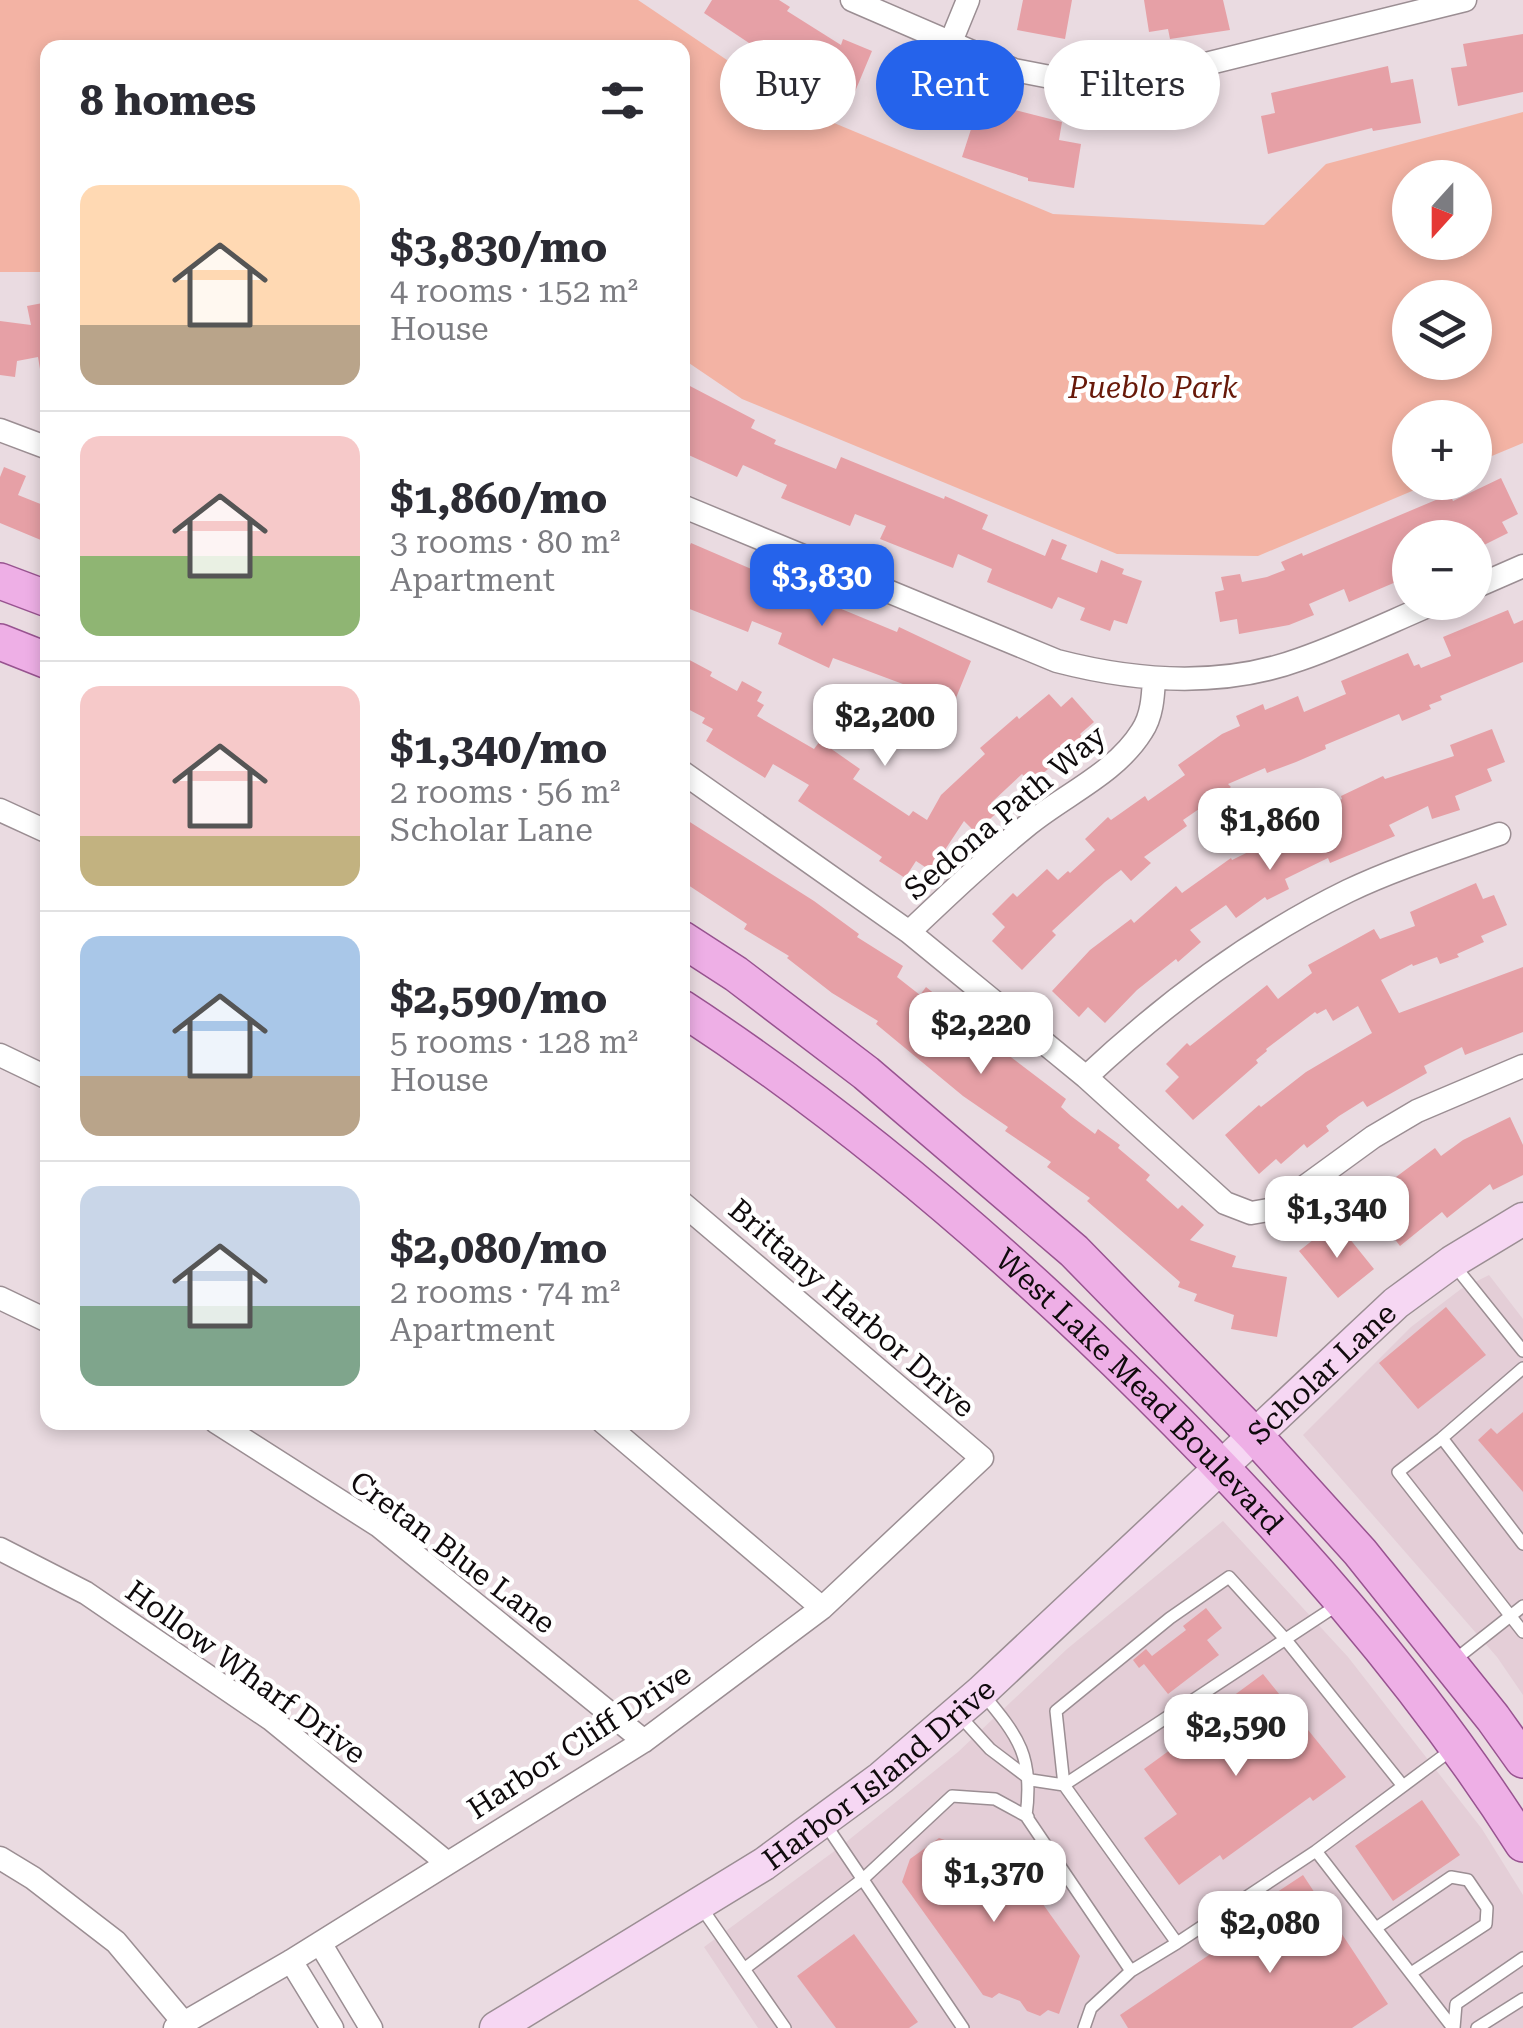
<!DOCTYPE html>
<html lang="en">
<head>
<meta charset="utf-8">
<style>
  :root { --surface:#fff; --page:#f7f7f7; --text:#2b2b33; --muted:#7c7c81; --line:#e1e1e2; --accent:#2563eb }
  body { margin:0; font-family:"Roboto Serif",serif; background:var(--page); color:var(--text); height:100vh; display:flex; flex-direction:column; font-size:38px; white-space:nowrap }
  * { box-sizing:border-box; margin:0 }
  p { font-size:32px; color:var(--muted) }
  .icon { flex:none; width:55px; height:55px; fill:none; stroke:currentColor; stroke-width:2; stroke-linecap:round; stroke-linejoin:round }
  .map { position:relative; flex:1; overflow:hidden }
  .sheet { position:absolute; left:40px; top:40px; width:650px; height:1390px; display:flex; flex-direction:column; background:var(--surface); border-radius:20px; box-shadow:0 5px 15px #0003 }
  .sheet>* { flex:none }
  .banner { position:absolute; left:720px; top:40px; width:652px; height:90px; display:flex; gap:20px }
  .needle { width:65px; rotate:201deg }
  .controls { position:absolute; left:1392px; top:160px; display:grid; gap:20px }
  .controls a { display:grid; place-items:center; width:100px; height:100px; border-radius:50%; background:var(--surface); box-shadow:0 5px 15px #0003; font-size:50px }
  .price { position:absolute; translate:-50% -85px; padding:0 22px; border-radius:20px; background:#fff; color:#222; font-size:32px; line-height:65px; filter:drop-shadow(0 2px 5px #0008) }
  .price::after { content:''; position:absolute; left:50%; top:60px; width:30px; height:22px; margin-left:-15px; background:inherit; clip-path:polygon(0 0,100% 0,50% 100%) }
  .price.on { background:var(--accent); color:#fff }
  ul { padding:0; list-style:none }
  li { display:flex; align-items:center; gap:30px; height:250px; padding:0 40px }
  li+li { border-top:2px solid var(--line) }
  li span { display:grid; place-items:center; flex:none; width:280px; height:200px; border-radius:20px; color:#555 }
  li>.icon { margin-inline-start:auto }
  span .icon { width:120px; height:120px; fill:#fffc; stroke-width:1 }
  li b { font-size:42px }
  h2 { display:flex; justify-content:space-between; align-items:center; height:120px; padding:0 40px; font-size:42px }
  .tag { padding:0 35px; border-radius:45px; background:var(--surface); box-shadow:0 5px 15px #0003; font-size:35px; line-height:90px }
  .tag.on { background:var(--accent); color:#fff }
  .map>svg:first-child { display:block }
</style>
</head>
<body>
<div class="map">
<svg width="1523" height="2028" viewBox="0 0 1523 2028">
  <rect width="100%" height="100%" fill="#eadbe1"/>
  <path fill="#e4ced7" d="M1489 1275 1523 1319V1695L1497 1657 1303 1435 1411 1327 1461 1289Z
    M1223 1521 1348 1657 1482 1829 1523 1895V2028H758L704 1947 840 1847 958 1752 1067 1649Z"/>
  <path fill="#f3b3a4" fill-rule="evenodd" d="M0 0H638L798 108 1053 214 1264 225 1326 164 1523 112V443L1475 463V418H1410V482L1431 483 1258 556 1117 554 742 399 683 359 682 48H48L47 272H0ZM1410 178H1475V242H1410ZM1410 298H1475V362H1410Z"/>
  <path fill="#e6a0a6" d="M712 0H779L790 7 787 11 841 45 843 39 872 51 849 106 804 88 744 50 749 43 704 13Z
    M1023 0H1072L1065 39 1017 30Z
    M1144 0H1223L1230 30 1170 39 1168 29 1149 32Z
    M1523 34V92L1458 106 1451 68 1467 66 1463 44Z
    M1388 66 1391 83 1413 79 1421 123 1373 131 1372 128 1268 154 1261 116 1275 113 1271 93Z
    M996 105 1062 122 1059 140 1081 144 1074 188 1028 181V178L962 157 974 120 990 124Z
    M48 302V368L40 369 38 357 17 361 15 377 0 375V321L31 325 27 306Z
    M688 385 755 420 751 428 776 440 774 444 836 469 841 457 944 499 945 496 988 515 982 529 1045 556 1052 539 1067 545 1061 559 1097 573 1101 560 1124 569 1122 574 1142 581 1127 624 1114 620 1110 631 1080 620 1085 608 1058 597 1052 609 987 582 992 569 958 554 953 568 880 539 886 526 855 514 850 526 781 498 787 485 743 465 737 477 682 452V396Z
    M4 467 26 476 18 495 48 507V543L0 523V477Z
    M1501 478 1518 514 1502 522 1508 533 1484 545 1481 538H1410V576L1349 602 1344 589 1309 604 1314 615 1289 625 1239 634 1237 619 1220 622 1215 592 1224 590 1221 577 1240 574 1242 582 1267 577 1285 570 1281 562 1302 553 1303 556 1450 494 1453 501Z
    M691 543 756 571 750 584 787 599 794 583 824 595 822 601 897 632 899 627 971 661 947 720 920 709 924 698 917 695 919 690 833 658 829 668 778 644 782 633 752 621 748 632 682 606V563Z
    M1508 610 1514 624 1523 620V662L1440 696 1442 700 1429 705 1431 709 1402 721 1399 714 1325 745 1326 749 1296 762 1267 773 1265 768 1228 784 1231 787 1183 820 1187 826 1144 857 1151 863 1131 881 1121 870 1105 882 1052 931 1056 935 1022 970 992 941 1005 927 992 914 1013 893 1017 897 1047 869 1058 880 1068 871 1070 873 1095 850 1085 839 1108 817 1111 820 1145 796 1148 801 1185 775 1178 765 1222 734 1240 726 1236 716 1263 704 1265 710 1298 696 1304 712 1346 694 1341 681 1408 653 1414 666 1419 664 1421 668 1451 656 1443 637Z
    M682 656 712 672 710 676 737 691 742 681 762 692 757 701 764 705 757 716 814 749 820 741 860 769 853 779 909 816 913 811 927 820 941 795 985 754 980 748 1017 716 1019 719 1049 694 1061 707 1072 697 1094 722 1080 734 1088 743 1069 760 1064 755 1031 784 1022 774 991 803 999 811 975 832 964 821 931 871 916 861 905 878 879 861 882 857 798 801 809 785 773 764 765 778 706 741 713 729 702 723 705 718 682 706Z
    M1492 729 1505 762 1487 769 1492 781 1455 796 1460 810 1432 819 1428 806 1389 825 1395 836 1330 863 1328 858 1285 879 1289 889 1267 900 1265 897 1236 918 1226 905 1190 930 1201 942 1178 962 1176 959 1137 990 1105 1023 1088 1007 1079 1017 1052 991 1090 950 1131 919 1134 923 1176 886 1182 893 1231 858 1232 860 1295 829 1292 823 1342 799 1341 796 1383 776 1385 779 1454 756 1450 745Z
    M682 817 814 901 859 934 857 937 903 966 897 977 920 995 926 987 992 1040 991 1042 1066 1099 1061 1107 1071 1116 1095 1134 1098 1129 1120 1145 1118 1148 1150 1175 1146 1180 1178 1209 1182 1205 1204 1225 1190 1240 1236 1256 1232 1267 1287 1277 1277 1337 1231 1329 1234 1315 1194 1301 1197 1294 1178 1287 1180 1282 1087 1201 1090 1198 1047 1167 1051 1162 1005 1131 1008 1127 963 1096 876 1024 878 1021 832 993 787 958 789 956 744 929 747 924 682 881Z
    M1476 883 1483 899 1494 895 1507 925 1481 936 1484 942 1457 954 1459 957 1440 964 1437 957 1413 966 1412 964 1381 980 1399 1013 1523 967V1032L1465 1055 1462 1047 1424 1066 1427 1073 1367 1107 1363 1101 1339 1116 1326 1126 1329 1131 1307 1148 1304 1144 1281 1164 1276 1159 1259 1174 1225 1135 1259 1105 1261 1107 1306 1072 1372 1033 1358 1006 1333 1021 1326 1009 1317 1014 1315 1012 1266 1049 1267 1051 1256 1060 1258 1063 1193 1120 1165 1091 1179 1077 1166 1064 1187 1043 1190 1046 1267 985 1278 999 1312 973 1308 965 1374 929 1380 939 1415 926 1410 912Z
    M1510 1117 1523 1145V1175L1493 1190 1490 1184 1447 1218 1442 1212 1400 1246 1365 1200 1435 1148 1441 1156 1463 1140Z
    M1341 1228 1374 1269 1338 1298 1299 1251 1323 1232 1328 1238Z
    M1446 1307 1486 1355 1418 1409 1379 1363Z
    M1523 1412V1492L1478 1440 1491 1428 1497 1434Z
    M1206 1608 1222 1628 1207 1640 1219 1655 1168 1694 1144 1664 1139 1668 1133 1660 1146 1649 1152 1656 1186 1630 1183 1626Z
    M1263 1674 1346 1777 1313 1801 1310 1797 1223 1860 1220 1855 1179 1885 1144 1838 1177 1814 1144 1769 1218 1715 1214 1710Z
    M1422 1800 1460 1855 1393 1901 1355 1846Z
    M939 1838 1015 1865 1080 1956 1059 2014 1048 2010 1040 2016 1027 2011 1020 2001 999 1993 992 1998 983 1995 902 1882 910 1859Z
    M1303 1875 1388 2004 1352 2028H1128L1120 2015 1249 1928 1242 1915Z
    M854 1934 918 2022 909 2028H836L797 1976Z"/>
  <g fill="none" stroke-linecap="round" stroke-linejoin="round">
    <g stroke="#9b8e93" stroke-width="14">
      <path id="lane" d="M1454 1265 1523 1351
        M1523 1368 1442 1438 1523 1544
        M1442 1438 1398 1472 1523 1632
        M1339 1604 1064 1785 1056 1711 1170 1618 1229 1577 1286 1640 1403 1786
        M1452 1662 1523 1606
        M982 1693C1019 1737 1034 1757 1026 1816L1131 1971 1091 2008 1084 2028
        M959 1715 990 1749 1031 1780 1064 1785 1177 1943 1316 1851
        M826 1825 963 2028
        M701 1907 785 2028
        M1376 1928 1451 1877 1468 1880 1487 1908 1486 1924 1411 1973
        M744 1969 863 1879 952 1796 995 1799 1028 1817
        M1131 1971 1177 1943
        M1453 2028 1316 1851 1454 1748
        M1454 2028 1456 2004 1523 1958
        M1477 2028 1523 1999"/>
    </g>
    <g stroke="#9b8e93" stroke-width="25">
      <path id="street" d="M852 0 1014 70 1081 83 1141 80 1465 0
        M950 44 968 0
        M0 430 48 448
        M682 506 1057 661C1138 682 1222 688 1301 659 1347 643 1392 621 1437 602
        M1475 587 1523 566
        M682 772 909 932 1086 1077 1225 1203 1251 1213 1274 1209 1373 1137 1417 1111 1523 1066
        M0 810 48 832
        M909 932C948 895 987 858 1029 824 1066 794 1116 773 1142 731 1152 716 1153 697 1154 679
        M0 1055 48 1078
        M1086 1077C1164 1004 1252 938 1348 891 1396 868 1448 852 1499 834
        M0 1298 48 1321
        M216 1422 379 1526 644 1741
        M603 1422 822 1608
        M0 1549 86 1593 272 1720 446 1862
        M0 1858 33 1878 116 1942 184 2023
        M320 1943 371 2028
        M291 1961 332 2028
        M175 2028 291 1961 644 1741 822 1608 982 1458 682 1203"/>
    </g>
    <g stroke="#9b8e93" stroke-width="35">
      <g id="secondary">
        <path id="s1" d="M496 2028 764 1864 881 1778 981 1692 1396 1303 1452 1262 1523 1219"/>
      </g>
    </g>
    <g stroke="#985390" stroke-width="38">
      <g id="primary">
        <path d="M0 581 48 599"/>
        <path d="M0 642 48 661"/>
        <path d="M682 939 736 974 866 1073 1074 1251 1255 1436 1360 1552 1493 1718 1523 1760"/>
        <path id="s2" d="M682 1008C852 1119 1004 1250 1147 1392 1286 1530 1418 1679 1523 1844"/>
      </g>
    </g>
    <use href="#lane" stroke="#fff" stroke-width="11"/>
    <use href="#street" stroke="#fff" stroke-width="22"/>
    <use href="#secondary" stroke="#f6d7f3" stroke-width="32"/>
    <use href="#primary" stroke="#eeafe6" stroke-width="35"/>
  </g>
  <g text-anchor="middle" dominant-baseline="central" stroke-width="9" stroke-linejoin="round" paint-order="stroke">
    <g font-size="30" font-style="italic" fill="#681909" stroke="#fff">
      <text x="1153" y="387">Pueblo Park</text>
    </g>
    <g font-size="30" fill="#100b0d" stroke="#fff">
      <text transform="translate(1005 812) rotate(-40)">Sedona Path Way</text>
      <text transform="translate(852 1308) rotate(41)">Brittany Harbor Drive</text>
      <text stroke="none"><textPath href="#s1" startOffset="1058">Scholar Lane</textPath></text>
      <text stroke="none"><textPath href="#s2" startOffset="598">West Lake Mead Boulevard</textPath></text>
      <text transform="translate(453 1552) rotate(37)">Cretan Blue Lane</text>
      <text transform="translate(246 1672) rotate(36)">Hollow Wharf Drive</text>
      <text transform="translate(579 1741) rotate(-33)">Harbor Cliff Drive</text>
      <text stroke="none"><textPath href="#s1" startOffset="460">Harbor Island Drive</textPath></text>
    </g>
  </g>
</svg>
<div class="controls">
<a><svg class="needle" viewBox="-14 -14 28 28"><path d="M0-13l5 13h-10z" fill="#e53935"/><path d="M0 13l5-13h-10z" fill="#7c7c81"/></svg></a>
<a><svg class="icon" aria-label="layers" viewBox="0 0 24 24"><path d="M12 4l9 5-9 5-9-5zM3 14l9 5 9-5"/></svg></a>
<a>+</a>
<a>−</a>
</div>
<b class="price on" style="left:822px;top:629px">$3,830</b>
<b class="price" style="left:885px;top:769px">$2,200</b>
<b class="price" style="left:1270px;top:873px">$1,860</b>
<b class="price" style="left:981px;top:1077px">$2,220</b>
<b class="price" style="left:1337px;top:1261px">$1,340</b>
<b class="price" style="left:1236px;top:1779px">$2,590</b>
<b class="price" style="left:994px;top:1925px">$1,370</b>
<b class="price" style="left:1270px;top:1976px">$2,080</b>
<div class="banner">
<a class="tag">Buy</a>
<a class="tag on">Rent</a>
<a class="tag">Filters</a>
</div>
<section class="sheet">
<h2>8 homes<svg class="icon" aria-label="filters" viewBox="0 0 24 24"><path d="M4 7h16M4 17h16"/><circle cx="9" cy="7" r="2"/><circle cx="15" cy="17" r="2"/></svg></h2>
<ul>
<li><span style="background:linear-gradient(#ffd9b3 70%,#b9a48a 0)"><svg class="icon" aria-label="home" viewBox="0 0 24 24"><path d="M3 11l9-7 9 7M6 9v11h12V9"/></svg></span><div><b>$3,830/mo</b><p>4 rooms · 152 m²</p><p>House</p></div></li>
<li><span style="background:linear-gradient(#f6c9c9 60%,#8fb573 0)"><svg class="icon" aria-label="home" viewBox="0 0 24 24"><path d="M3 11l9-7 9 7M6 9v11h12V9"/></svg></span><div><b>$1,860/mo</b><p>3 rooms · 80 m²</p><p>Apartment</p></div></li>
<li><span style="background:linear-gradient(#f6c9c9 75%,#c2b280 0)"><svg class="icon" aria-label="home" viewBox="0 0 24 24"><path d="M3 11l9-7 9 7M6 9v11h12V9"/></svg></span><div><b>$1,340/mo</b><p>2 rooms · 56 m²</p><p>Scholar Lane</p></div></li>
<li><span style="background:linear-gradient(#a9c7e8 70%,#b9a48a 0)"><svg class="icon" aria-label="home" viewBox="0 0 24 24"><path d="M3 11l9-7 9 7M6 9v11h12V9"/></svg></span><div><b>$2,590/mo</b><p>5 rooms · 128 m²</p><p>House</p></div></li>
<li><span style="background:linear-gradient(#c9d6e8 60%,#7fa58c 0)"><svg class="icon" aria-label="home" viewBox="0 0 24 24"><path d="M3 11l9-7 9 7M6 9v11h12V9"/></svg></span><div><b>$2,080/mo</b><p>2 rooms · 74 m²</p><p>Apartment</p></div></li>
</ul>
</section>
</div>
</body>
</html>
